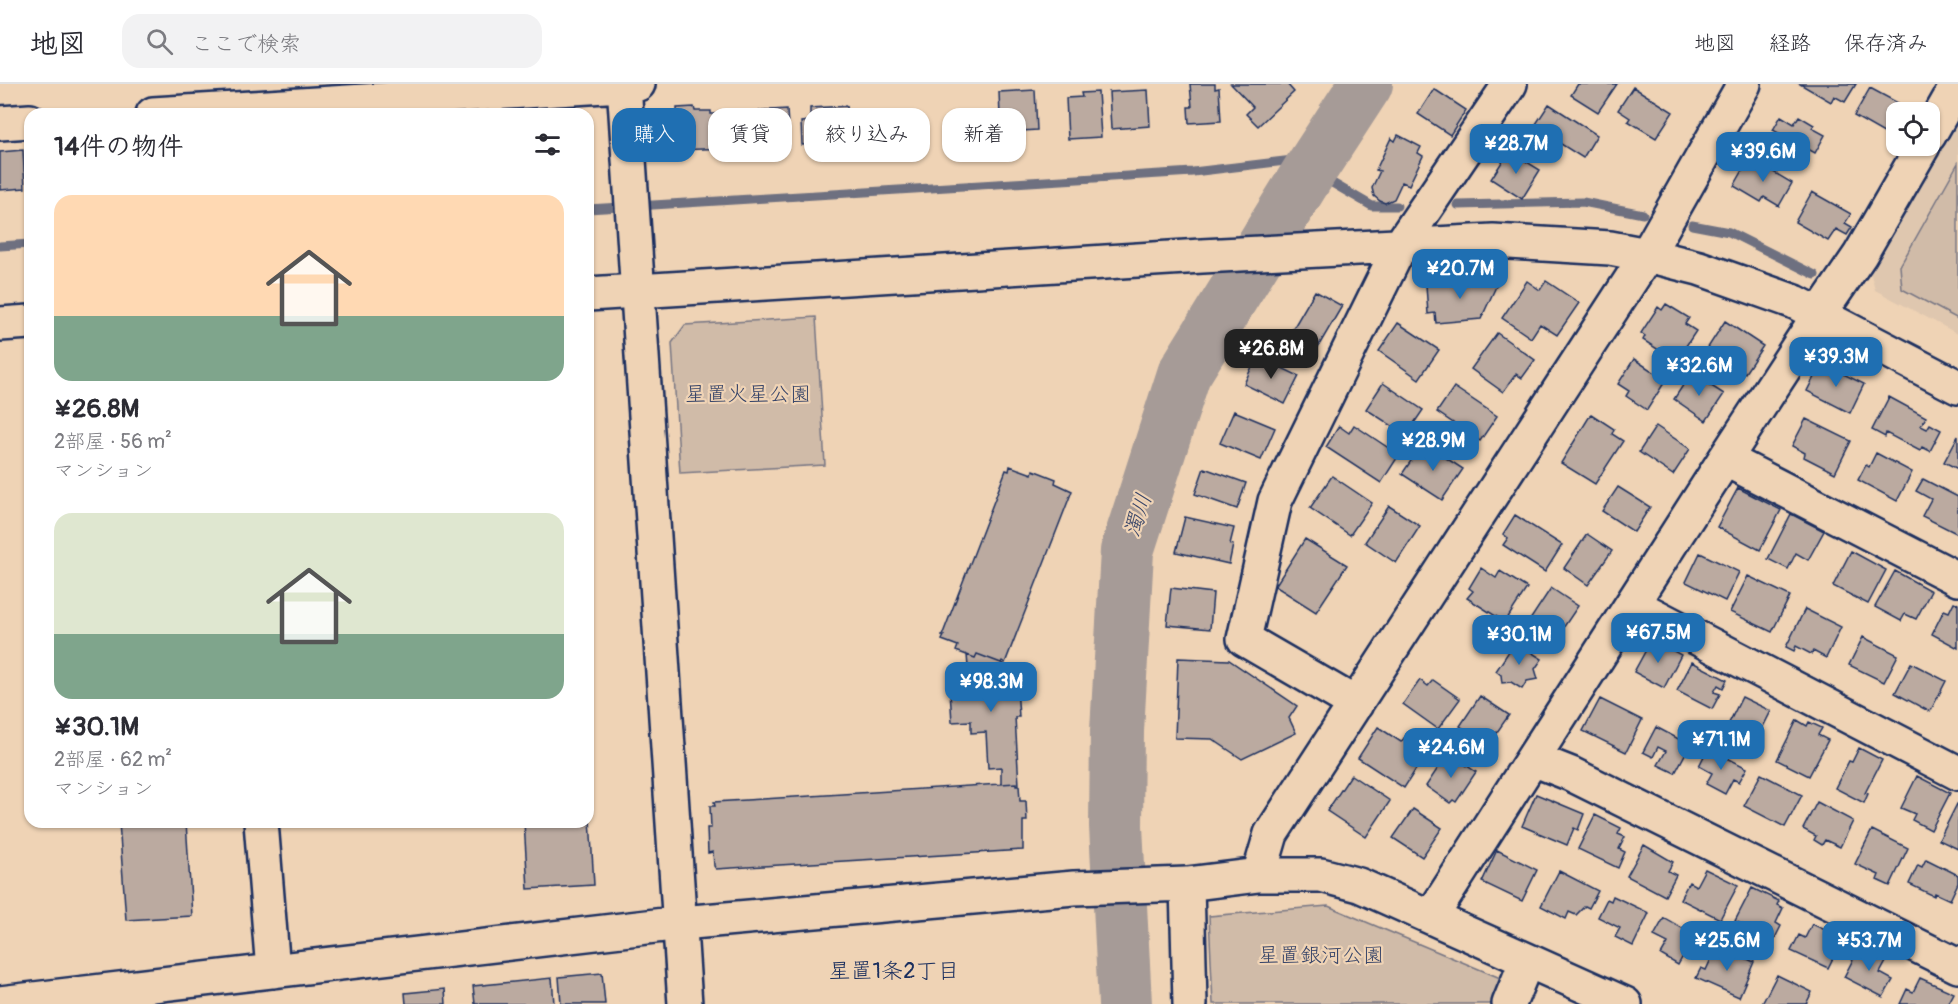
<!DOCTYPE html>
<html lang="ja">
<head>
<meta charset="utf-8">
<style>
  :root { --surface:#fff; --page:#f2f2f3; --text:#2b2b33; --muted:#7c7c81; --line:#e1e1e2; --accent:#1f6fb2 }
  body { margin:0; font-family:Pangolin,"Klee One",sans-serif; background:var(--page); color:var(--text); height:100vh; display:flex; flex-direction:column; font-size:22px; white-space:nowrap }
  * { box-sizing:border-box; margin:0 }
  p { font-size:20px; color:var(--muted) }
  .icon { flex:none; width:33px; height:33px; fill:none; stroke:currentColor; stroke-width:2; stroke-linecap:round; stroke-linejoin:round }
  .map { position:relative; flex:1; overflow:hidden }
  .sheet { position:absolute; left:24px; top:24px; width:570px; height:720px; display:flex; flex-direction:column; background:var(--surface); border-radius:18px; box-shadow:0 2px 4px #0004 }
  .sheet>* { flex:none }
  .top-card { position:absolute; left:612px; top:24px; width:570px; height:54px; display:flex; gap:12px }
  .tools { position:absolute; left:1886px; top:18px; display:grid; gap:12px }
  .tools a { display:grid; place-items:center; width:54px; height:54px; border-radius:12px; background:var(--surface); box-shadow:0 2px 4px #0004; font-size:30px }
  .price { position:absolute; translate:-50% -51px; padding:0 14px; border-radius:12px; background:var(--accent); color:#fff; font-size:20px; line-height:39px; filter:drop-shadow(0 2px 3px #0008) }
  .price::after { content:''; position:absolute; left:50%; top:36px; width:18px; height:14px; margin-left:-9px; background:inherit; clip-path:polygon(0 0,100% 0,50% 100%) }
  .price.selected { background:#222; color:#fff }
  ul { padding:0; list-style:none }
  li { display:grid; align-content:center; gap:12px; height:318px; padding:0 30px }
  li span { display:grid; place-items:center; height:186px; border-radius:18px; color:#555 }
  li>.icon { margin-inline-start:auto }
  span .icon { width:108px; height:108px; fill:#fffc; stroke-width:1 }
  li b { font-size:26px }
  h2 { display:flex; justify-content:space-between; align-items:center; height:72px; padding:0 30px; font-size:26px }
  .chip { padding:0 21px; border-radius:18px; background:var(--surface); box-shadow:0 2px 4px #0004; font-size:21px; line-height:54px }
  .chip.selected { background:var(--accent); color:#fff }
  header { display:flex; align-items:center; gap:36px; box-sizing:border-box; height:84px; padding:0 30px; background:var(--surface); border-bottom:2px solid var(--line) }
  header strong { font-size:28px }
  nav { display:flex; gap:33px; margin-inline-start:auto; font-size:21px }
  .search { width:420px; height:54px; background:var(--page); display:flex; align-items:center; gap:15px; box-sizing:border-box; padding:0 21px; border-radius:18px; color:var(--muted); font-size:22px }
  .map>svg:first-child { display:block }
</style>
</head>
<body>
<header>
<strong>地図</strong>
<div class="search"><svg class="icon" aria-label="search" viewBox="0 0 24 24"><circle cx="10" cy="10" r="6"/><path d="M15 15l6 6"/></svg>ここで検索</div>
<nav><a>地図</a><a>経路</a><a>保存済み</a></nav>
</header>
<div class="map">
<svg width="1958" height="920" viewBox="0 0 1958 920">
  <rect width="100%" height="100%" fill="#efd3b5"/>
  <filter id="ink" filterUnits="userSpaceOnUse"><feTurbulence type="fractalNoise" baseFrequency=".0167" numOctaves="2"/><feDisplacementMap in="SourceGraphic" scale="12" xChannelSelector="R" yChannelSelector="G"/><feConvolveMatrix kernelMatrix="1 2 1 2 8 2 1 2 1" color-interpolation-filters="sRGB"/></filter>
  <g filter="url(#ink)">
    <path fill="#dfc7af" d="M1958 28V250L1875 206 1870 187Z"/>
    <path fill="#d0bba8" stroke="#767583" stroke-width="1.5" d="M1958 79V235L1902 205 1900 182Z
      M816 233 825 381 680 389 672 259 685 241Z
      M1328 822 1505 896 1494 920H1213L1209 832Z"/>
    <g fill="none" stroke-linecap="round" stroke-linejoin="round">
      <path stroke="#6e7080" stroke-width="9" d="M1310 86 1372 122H1397
        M1458 121 1583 118 1643 130
        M588 125 1193 88 1318 73
        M1692 141 1729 148 1815 191
        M0 162 30 160"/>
      <path stroke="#a69b97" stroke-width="54" d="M1125 920 1116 742 1117 647 1127 467 1184 290 1310 86 1366 0"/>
    </g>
    <path fill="#bbaaa0" stroke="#1b2f5e" stroke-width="1.5" d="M1190 0H1215V5L1219 4 1221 37 1189 39 1188 23H1192Z
      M1231 0H1287L1294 8 1258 42 1246 30 1253 23Z
      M1578 0H1617L1598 28 1571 11Z
      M1800 0H1856L1845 18 1834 12 1831 18Z
      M1633 3 1673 28 1656 54 1628 37 1630 34 1618 26Z
      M1870 4 1898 19 1894 27 1897 28 1896 56 1854 32Z
      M1434 5 1466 26 1450 51 1418 30Z
      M1035 6 1037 46 988 49 987 32H1000L999 8Z
      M1148 6 1150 42 1111 45 1109 8Z
      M1098 8 1101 53 1068 55 1066 14 1082 13 1081 9Z
      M1549 20 1597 51 1583 74 1534 43Z
      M847 22 850 58 802 61 801 38 810 37V24Z
      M694 23 695 27H711V30H726L727 64 678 66 677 24Z
      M787 25 789 62 743 64 742 34H754V27Z
      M1781 32 1794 40 1799 32 1814 41 1812 44 1825 51 1815 69 1799 60 1794 68 1781 60 1786 53 1773 46Z
      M1398 51 1421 63 1418 69 1423 72 1409 101 1402 98 1394 115 1385 119 1380 117 1374 112 1372 104 1380 87 1376 86 1391 54 1395 57Z
      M23 66 25 104 0 106V68Z
      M1509 67 1540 86 1522 115 1491 95Z
      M1750 74 1792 99 1779 122 1764 113 1761 118 1734 102Z
      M1812 108 1851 130 1845 139 1852 143 1847 151 1836 145 1828 157 1795 138Z
      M1499 196 1481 235 1436 239 1435 229 1428 230 1426 201Z
      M1527 197 1540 206 1546 197 1579 219 1557 251 1540 240 1531 254 1502 234Z
      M1315 207 1342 222 1318 263 1291 248Z
      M1666 220 1689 234 1685 240 1696 247 1676 277 1643 256 1645 252 1641 249 1658 223 1662 226Z
      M1725 237 1763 262 1745 289 1707 265Z
      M1398 239 1439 266 1419 295 1379 267Z
      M1497 249 1535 276 1522 294 1516 290 1503 308 1471 285Z
      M1257 272 1299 292 1285 320 1244 300Z
      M1634 275 1666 296 1647 326 1626 312 1629 307 1618 300Z
      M1821 279 1864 300 1850 329 1807 307Z
      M1691 289 1724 310 1706 337 1674 315Z
      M1383 299 1423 326 1406 351 1366 325Z
      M1454 303 1497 332 1480 357 1437 328Z
      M1889 313 1926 333 1921 342 1927 345 1930 340 1941 346 1930 367 1922 363 1920 367 1886 349 1885 353 1872 346Z
      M1234 327 1275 344 1261 376 1220 359Z
      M1591 330 1614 345 1612 350 1623 357 1595 400 1561 379Z
      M1806 335 1851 357 1835 389 1804 373 1805 369 1792 362Z
      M1354 341 1399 371 1381 399 1326 363 1339 342 1349 349Z
      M1656 342 1690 365 1673 391 1639 368Z
      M1958 352V385L1944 378Z
      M1423 359 1463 385 1442 416 1402 390Z
      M1876 369 1912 388 1897 417 1858 396 1866 381 1869 383Z
      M1010 382 1032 390 1033 386 1056 395 1055 399 1072 407 1005 579 1002 577 1001 579 977 570 975 574 956 567 958 562 942 556 944 552H942L1006 386 1009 387Z
      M1204 384 1246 399 1237 425 1195 410Z
      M1332 392 1372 419 1350 451 1310 424Z
      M1923 395 1958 413V450L1922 432 1931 415 1916 407Z
      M1618 403 1650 423 1634 448 1602 427Z
      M1738 404 1781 426 1760 466 1717 443Z
      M1389 422 1420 442 1396 479 1365 458Z
      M1791 430 1824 447 1808 476 1796 469 1788 485 1768 475Z
      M1515 431 1562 461 1545 488 1503 461 1508 454 1503 450Z
      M1185 433 1234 444 1230 460 1233 461 1229 480 1176 468Z
      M1587 450 1612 467 1588 501 1564 484Z
      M1305 455 1347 481 1316 528 1275 502Z
      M1851 467 1886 486 1868 520 1833 502Z
      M1700 469 1739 488 1725 517 1686 498Z
      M1481 484 1496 494 1500 487 1527 504 1505 538 1467 514 1473 507 1469 504Z
      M1895 487 1931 507 1916 535 1905 530 1901 537 1875 523Z
      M1748 492 1790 512 1772 548 1730 528Z
      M1171 504 1213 509 1210 545 1167 541Z
      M1551 504 1578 522 1553 559 1526 542Z
      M1954 518 1958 520V564L1932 550 1944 526 1949 528Z
      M1805 525 1841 543 1826 574 1813 567 1811 570 1796 562 1794 567 1786 563Z
      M1863 553 1898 571 1884 598 1849 581Z
      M1652 555 1681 571 1664 604 1634 588Z
      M1515 558 1542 575 1535 585 1538 595 1527 597 1522 605 1511 598 1502 599 1501 591 1496 587Z
      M977 570 1001 579 1012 586 1013 603H1017L1019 633H1015L1019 701H1016V699L1001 700V683L988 684 986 648 971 649V637L952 638 950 607 970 606 967 571 975 574Z
      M1178 574 1229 576 1297 622 1289 634 1296 649 1242 675 1212 655 1175 654Z
      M1692 578 1727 596 1723 604 1718 601 1714 608 1720 610 1712 625 1677 607Z
      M1911 579 1946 597 1930 628 1895 609Z
      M1420 596 1428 602 1433 596 1460 615 1438 645 1403 620Z
      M1480 612 1509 631 1488 661 1460 642Z
      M1742 613 1771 627 1756 657 1727 643Z
      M1600 615 1642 636 1626 668 1583 647Z
      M1797 636 1807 642 1809 638 1822 644 1818 651 1828 656 1809 692 1777 676Z
      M1378 643 1401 658 1408 649 1430 663 1404 704 1358 674Z
      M1656 643 1690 661 1675 689 1658 681 1666 667 1658 663 1653 673 1643 668Z
      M1708 664 1747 684 1739 698 1733 695 1725 710 1706 700 1712 689 1699 682Z
      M1859 664 1882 676 1865 709 1868 710 1864 719 1835 704 1849 677 1852 678Z
      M1448 669 1476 688 1456 718 1453 716 1450 719 1426 702Z
      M1761 690 1802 711 1785 743 1744 722Z
      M1351 691 1390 717 1366 753 1327 727Z
      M1917 692 1950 709 1931 746 1912 736 1915 730 1901 724Z
      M1016 699V701H1019L1020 717H1026L1027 737H1023V766L716 785 714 782 713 768 708 769 707 744H711L710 722H715L714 718Z
      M588 702 594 801 528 805 524 738H588Z
      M1536 710 1584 730 1578 746 1574 744 1567 761 1522 742Z
      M1817 718 1853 737 1840 763 1825 756 1822 761 1814 756 1816 752 1803 745Z
      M1957 720 1958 721V765L1939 756Z
      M1413 725 1442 744 1422 773 1393 754Z
      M1595 731 1621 744 1618 750 1625 753 1619 765 1625 768 1618 784 1578 765Z
      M119 738H186L192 832 126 836Z
      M1872 746 1908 764 1890 802 1877 796 1879 791 1855 780Z
      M1644 761 1673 778 1668 787 1676 791 1665 812 1627 792Z
      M1497 766 1537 786 1522 817 1482 798Z
      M1926 775 1958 791V799L1950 816 1935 809 1934 812 1909 800 1918 781 1922 783Z
      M1705 785 1738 801 1720 835 1680 815 1689 798 1696 802Z
      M1559 787 1598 807 1589 824 1585 822 1576 831 1569 828 1566 835 1541 822Z
      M1752 804 1779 817 1777 821 1783 824 1776 839 1781 842 1774 856 1735 837Z
      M1613 812 1649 829 1633 862 1615 853 1620 844 1598 833 1607 815 1611 817Z
      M1664 834 1702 855 1695 868 1687 865 1678 881 1661 871 1668 859 1654 852Z
      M1812 840 1843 854 1828 884 1791 867 1799 851 1805 854Z
      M1717 862 1754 878 1739 913 1696 894 1701 884 1706 886Z
      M1860 862 1887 876 1880 889 1893 896 1883 913 1844 893Z
      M602 889 605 920H561L559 893Z
      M1777 891 1812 908 1806 920H1762Z
      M552 894 554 920H475L473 902Z
      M1920 894 1954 909 1948 920H1900L1907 905 1913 908Z
      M445 905 446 920H406L405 909Z"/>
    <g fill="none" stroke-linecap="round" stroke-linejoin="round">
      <g stroke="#1b2f5e" stroke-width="38">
        <path id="street" d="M624 0 685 920
          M153 30 638 0
          M0 39 30 37
          M1929 51 1958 0
          M588 210 1202 172 1493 157 1610 164 1647 171 1699 184 1795 218 1958 303
          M0 240 30 238
          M1725 375 1958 495
          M1632 520 1958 689
          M1356 620 1244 555 1275 417 1400 162 1510 0
          M1533 675 1571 690 1958 882
          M261 738 273 887
          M1259 791 1271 750 1647 171 1744 0
          M1187 800 1190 920
          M1431 833 1725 375 1819 231 1860 171 1923 62
          M0 919 681 839 1074 804 1187 800 1259 791H1321L1359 801 1625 920
          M1509 920 1527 876"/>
      </g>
      <use href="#street" stroke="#efd3b5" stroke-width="33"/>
    </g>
  </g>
  <g text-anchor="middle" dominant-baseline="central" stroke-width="4.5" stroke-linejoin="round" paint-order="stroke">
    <g font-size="21" fill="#364469" stroke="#efd3b5">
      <text x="748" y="310">星置火星公園</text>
      <text x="1321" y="871">星置銀河公園</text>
    </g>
    <g font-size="22" font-style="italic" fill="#374569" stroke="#efd3b5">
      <text transform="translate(1138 431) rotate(-72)">濁川</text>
    </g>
    <g font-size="22" fill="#1b2f5e" stroke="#efd3b5">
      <text x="894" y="887">星置1条2丁目</text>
    </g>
  </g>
</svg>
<div class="tools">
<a><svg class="icon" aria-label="locate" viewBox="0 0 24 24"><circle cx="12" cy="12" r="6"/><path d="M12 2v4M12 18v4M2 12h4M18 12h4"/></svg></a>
</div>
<b class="price" style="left:1516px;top:91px">¥28.7M</b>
<b class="price" style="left:1763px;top:99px">¥39.6M</b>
<b class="price" style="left:1460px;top:216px">¥20.7M</b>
<b class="price selected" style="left:1271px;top:296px">¥26.8M</b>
<b class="price" style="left:1836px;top:304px">¥39.3M</b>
<b class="price" style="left:1699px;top:313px">¥32.6M</b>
<b class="price" style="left:1433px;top:388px">¥28.9M</b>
<b class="price" style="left:1658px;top:580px">¥67.5M</b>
<b class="price" style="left:1519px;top:582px">¥30.1M</b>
<b class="price" style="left:991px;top:629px">¥98.3M</b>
<b class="price" style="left:1721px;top:687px">¥71.1M</b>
<b class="price" style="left:1451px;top:695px">¥24.6M</b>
<b class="price" style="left:1727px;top:888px">¥25.6M</b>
<b class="price" style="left:1869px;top:888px">¥53.7M</b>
<div class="top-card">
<a class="chip selected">購入</a>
<a class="chip">賃貸</a>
<a class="chip">絞り込み</a>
<a class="chip">新着</a>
</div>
<section class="sheet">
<h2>14件の物件<svg class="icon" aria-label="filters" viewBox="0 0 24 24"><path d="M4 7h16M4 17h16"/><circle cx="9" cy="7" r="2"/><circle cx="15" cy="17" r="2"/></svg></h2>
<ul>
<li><span style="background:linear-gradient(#ffd9b3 65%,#7fa58c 0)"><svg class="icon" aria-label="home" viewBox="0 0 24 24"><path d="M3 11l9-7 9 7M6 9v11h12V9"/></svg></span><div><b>¥26.8M</b><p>2部屋 · 56 m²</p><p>マンション</p></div></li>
<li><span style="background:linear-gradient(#dfe7d0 65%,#7fa58c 0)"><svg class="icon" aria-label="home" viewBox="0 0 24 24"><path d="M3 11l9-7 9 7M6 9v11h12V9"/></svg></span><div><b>¥30.1M</b><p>2部屋 · 62 m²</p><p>マンション</p></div></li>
</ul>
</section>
</div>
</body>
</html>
